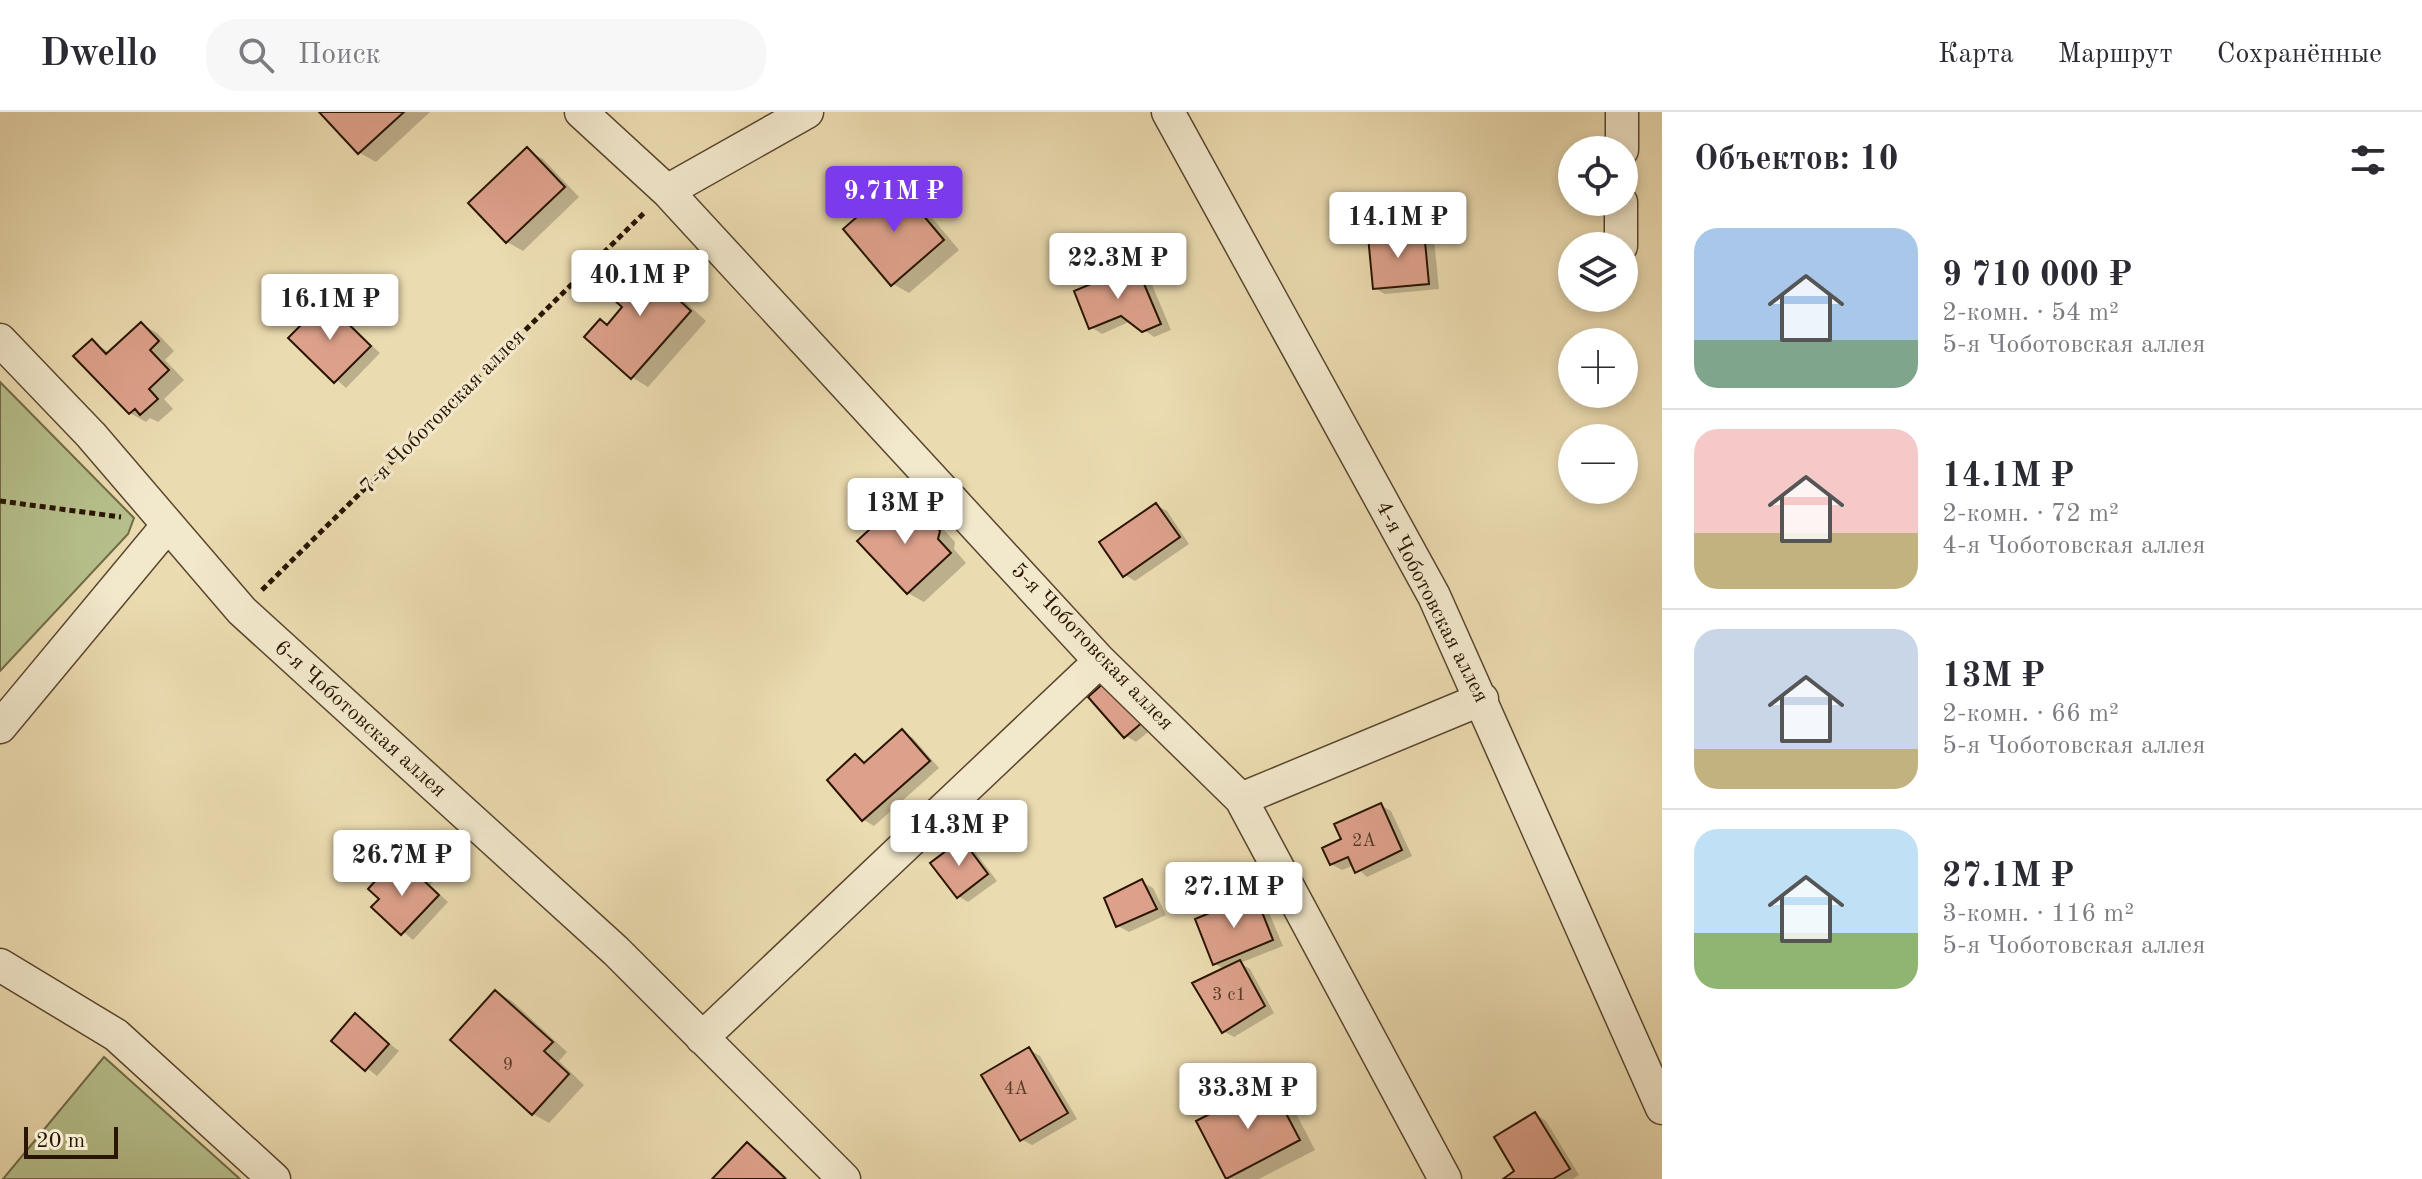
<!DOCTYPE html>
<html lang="ru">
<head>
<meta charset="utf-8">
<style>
  :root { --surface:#fff; --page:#f7f7f7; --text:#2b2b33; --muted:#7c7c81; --line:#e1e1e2; --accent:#7c3aed }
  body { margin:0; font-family:"Old Standard TT",serif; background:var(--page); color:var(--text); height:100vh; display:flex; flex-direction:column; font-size:30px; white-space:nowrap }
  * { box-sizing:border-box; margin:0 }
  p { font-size:26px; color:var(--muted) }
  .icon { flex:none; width:44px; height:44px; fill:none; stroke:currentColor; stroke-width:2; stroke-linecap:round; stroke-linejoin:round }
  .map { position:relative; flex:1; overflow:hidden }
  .side { display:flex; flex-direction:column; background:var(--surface); width:760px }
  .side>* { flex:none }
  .tools { position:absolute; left:1558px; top:24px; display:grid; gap:16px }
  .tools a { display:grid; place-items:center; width:80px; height:80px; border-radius:50%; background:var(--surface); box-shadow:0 4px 12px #0003; font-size:40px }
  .scale { position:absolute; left:24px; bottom:20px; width:94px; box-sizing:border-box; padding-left:8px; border:4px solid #2a1502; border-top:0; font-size:22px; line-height:28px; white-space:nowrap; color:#2a1502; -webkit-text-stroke:6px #f2e8cc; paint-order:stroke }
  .price { position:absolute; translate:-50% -68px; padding:0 18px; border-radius:8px; background:#fff; color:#222; font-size:26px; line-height:52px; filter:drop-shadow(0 2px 4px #0008) }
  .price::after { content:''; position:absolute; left:50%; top:48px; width:24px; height:18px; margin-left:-12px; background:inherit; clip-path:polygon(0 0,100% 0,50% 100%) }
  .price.active { background:var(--accent); color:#fff }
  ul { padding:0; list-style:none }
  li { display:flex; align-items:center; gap:24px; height:200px; padding:0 32px }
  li+li { border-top:2px solid var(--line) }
  li span { display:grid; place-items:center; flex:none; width:224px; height:160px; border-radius:24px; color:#555 }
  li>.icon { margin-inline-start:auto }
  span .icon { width:96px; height:96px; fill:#fffc; stroke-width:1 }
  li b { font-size:34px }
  h2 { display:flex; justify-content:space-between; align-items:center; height:96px; padding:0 32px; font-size:34px }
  header { display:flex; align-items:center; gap:48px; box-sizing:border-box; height:112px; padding:0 40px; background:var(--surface); border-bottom:2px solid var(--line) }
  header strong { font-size:38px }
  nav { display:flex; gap:44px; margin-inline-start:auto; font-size:28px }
  .search { width:560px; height:72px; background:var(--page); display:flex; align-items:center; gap:20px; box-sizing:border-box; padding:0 28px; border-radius:32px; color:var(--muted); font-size:30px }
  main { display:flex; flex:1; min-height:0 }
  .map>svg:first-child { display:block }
</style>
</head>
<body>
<header>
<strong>Dwello</strong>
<div class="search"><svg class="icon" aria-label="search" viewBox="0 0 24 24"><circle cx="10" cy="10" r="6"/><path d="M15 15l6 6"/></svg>Поиск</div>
<nav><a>Карта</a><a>Маршрут</a><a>Сохранённые</a></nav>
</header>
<main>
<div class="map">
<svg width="1662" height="1067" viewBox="0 0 1662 1067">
  <rect width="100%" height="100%" fill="#ebdbb0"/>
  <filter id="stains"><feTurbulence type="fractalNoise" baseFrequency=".0025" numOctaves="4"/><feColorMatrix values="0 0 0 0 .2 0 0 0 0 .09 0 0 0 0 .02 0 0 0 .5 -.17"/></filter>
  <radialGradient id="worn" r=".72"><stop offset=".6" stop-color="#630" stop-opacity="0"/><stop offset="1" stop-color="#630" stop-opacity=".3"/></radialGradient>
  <path fill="#b6c08c" stroke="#706a47" stroke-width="2" d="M0 270 134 406 128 422 0 559Z
    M104 945 240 1067H3Z"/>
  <path fill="#0003" d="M322 0H430L376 50 360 41Z
    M527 38 543 47 579 85 523 139 507 130Z
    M896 73 912 82 959 138 909 181 893 172Z
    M1424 121 1434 127 1439 177 1385 182 1375 176Z
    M654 144 693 173 681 186 706 209 648 275 632 265 600 209 609 214 625 195Z
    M1136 155 1147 161 1171 218 1154 225 1131 209 1102 222 1091 215Z
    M325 191 380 241 346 276 291 226Z
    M141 212 157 221 174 239 165 248 184 268 164 287 173 297 158 310 150 306 146 310 130 301 92 229 110 241Z
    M1156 393 1167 399 1189 432 1135 469 1125 463Z
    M898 394 935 408 955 430 954 437 966 451 924 490 908 481Z
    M1107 571 1153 616 1136 630 1126 624Z
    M902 620 913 626 939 656 874 714 864 708 830 668 856 645 867 651Z
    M1380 693 1391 699 1412 744 1367 765 1354 753 1342 758 1331 752 1343 728Z
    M962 730 972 736 997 769 968 790 958 784Z
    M421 754 438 764 430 773 448 790 413 828 374 795 382 787 386 760 401 770Z
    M1142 770 1153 776 1166 803 1129 820 1118 814Z
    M1255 785 1265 791 1283 834 1240 851 1250 857 1274 901 1234 925 1223 919 1225 858 1214 851Z
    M496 880 512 889 567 940 559 949 584 973 549 1011 533 1002Z
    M355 904 399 939 377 964 333 929Z
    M1030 938 1040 944 1077 1007 1032 1033 1021 1027Z
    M1270 973 1286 982 1315 1038 1259 1067H1230Z
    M1535 1002 1546 1009 1579 1063 1573 1067H1505L1516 1060Z
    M747 1032 758 1038 788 1067H715Z"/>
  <path fill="#dda18b" stroke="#2a1502" stroke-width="2" d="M319 0H404L358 42Z
    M527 35 565 75 506 131 468 91Z
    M896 71 944 128 891 174 843 117Z
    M1424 119 1429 172 1373 177 1368 124Z
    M654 141 678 163 666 176 691 199 631 267 584 225 600 207 607 213 622 195 613 187Z
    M1136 153 1161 212 1142 220 1121 204 1089 217 1074 179Z
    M325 189 371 234 334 271 288 226Z
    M141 210 159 229 150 238 169 258 149 277 158 287 140 303 135 297 129 302 73 244 92 227 106 242Z
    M898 391 910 404 918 396 940 419 938 427 951 441 907 482 857 429Z
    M1156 391 1180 425 1123 465 1099 430Z
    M1107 568 1144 609 1124 626 1088 585Z
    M902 617 930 649 862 709 827 668 855 642 864 651Z
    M1381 691 1402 738 1355 761 1348 745 1330 753 1322 736 1341 727 1334 712Z
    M962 727 988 762 957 786 930 751Z
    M421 751 428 757 421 766 439 783 401 823 371 795 379 787 368 777 386 757 398 769Z
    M1142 767 1157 797 1116 815 1104 786Z
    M1255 782 1273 828 1213 853 1195 807Z
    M1240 848 1265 894 1222 921 1192 871Z
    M495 878 553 930 544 939 569 962 532 1003 450 928Z
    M355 901 389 932 365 959 331 929Z
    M1029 935 1068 1001 1020 1029 981 963Z
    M1270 971 1300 1028 1226 1067 1196 1009Z
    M1535 1000 1570 1057 1553 1067H1503L1514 1059 1494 1025Z
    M747 1030 785 1066 783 1067H712Z"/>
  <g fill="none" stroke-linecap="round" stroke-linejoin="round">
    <g stroke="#5a462e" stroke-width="35">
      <path id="minor" d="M581 0 667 79 1100 549 1241 687 1445 1067
        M1168 0 1434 484 1662 996
        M1622 38V0
        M667 79 807 0
        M1621 134V90
        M0 228 91 323 242 499 616 839 844 1067
        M0 615 168 413
        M1241 687 1482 587
        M0 853 116 923 274 1067
        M702 926 1100 549"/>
    </g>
    <path stroke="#2a1502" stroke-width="5" stroke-dasharray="6 4" stroke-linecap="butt" d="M0 389 121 405
      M262 478 645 100"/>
    <use href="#minor" stroke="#f2e8cc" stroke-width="32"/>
  </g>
  <g text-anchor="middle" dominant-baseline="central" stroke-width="6" stroke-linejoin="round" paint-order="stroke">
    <g font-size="18" fill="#573824">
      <text x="1364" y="729">2А</text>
      <text x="1229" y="883">3 с1</text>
      <text x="508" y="953">9</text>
      <text x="1016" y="977">4А</text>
    </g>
    <g font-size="22" fill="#2a1502" stroke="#f2e8cc">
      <text transform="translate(443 300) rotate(-45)">7-я Чоботовская аллея</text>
      <text transform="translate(1432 490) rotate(63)">4-я Чоботовская аллея</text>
      <text transform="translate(1092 535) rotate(46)">5-я Чоботовская аллея</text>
      <text transform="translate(360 607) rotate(42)">6-я Чоботовская аллея</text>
    </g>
  </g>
  <rect width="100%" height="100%" filter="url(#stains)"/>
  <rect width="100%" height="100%" fill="url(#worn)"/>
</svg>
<div class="tools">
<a><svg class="icon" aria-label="locate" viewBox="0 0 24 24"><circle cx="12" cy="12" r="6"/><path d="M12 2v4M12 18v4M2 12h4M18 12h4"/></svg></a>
<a><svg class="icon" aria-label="layers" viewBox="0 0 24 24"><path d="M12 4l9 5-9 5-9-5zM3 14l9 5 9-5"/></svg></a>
<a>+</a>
<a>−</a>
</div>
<div class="scale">20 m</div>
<b class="price active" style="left:894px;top:122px">9.71M ₽</b>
<b class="price" style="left:1398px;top:148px">14.1M ₽</b>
<b class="price" style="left:1118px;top:189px">22.3M ₽</b>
<b class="price" style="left:640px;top:206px">40.1M ₽</b>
<b class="price" style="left:330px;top:230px">16.1M ₽</b>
<b class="price" style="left:905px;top:434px">13M ₽</b>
<b class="price" style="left:959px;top:756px">14.3M ₽</b>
<b class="price" style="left:402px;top:786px">26.7M ₽</b>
<b class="price" style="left:1234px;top:818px">27.1M ₽</b>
<b class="price" style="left:1248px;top:1019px">33.3M ₽</b>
</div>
<section class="side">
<h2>Объектов: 10<svg class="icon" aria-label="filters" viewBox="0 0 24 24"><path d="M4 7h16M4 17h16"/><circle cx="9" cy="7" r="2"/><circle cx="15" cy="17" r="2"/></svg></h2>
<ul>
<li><span style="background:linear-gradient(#a9c7e8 70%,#7fa58c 0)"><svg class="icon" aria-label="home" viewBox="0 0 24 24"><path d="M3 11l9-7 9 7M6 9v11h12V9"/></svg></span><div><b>9 710 000 ₽</b><p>2-комн. · 54 m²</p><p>5-я Чоботовская аллея</p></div></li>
<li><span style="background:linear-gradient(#f6c9c9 65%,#c2b280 0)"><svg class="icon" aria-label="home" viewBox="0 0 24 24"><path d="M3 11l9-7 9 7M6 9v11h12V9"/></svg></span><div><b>14.1M ₽</b><p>2-комн. · 72 m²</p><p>4-я Чоботовская аллея</p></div></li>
<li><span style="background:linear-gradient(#c9d6e8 75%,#c2b280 0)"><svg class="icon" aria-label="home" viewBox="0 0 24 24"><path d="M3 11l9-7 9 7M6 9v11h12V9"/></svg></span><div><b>13M ₽</b><p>2-комн. · 66 m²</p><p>5-я Чоботовская аллея</p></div></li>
<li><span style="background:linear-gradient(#bfe0f5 65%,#8fb573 0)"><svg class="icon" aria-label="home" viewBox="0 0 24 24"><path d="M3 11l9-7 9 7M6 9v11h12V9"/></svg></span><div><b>27.1M ₽</b><p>3-комн. · 116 m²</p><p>5-я Чоботовская аллея</p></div></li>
</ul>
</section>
</main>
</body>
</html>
